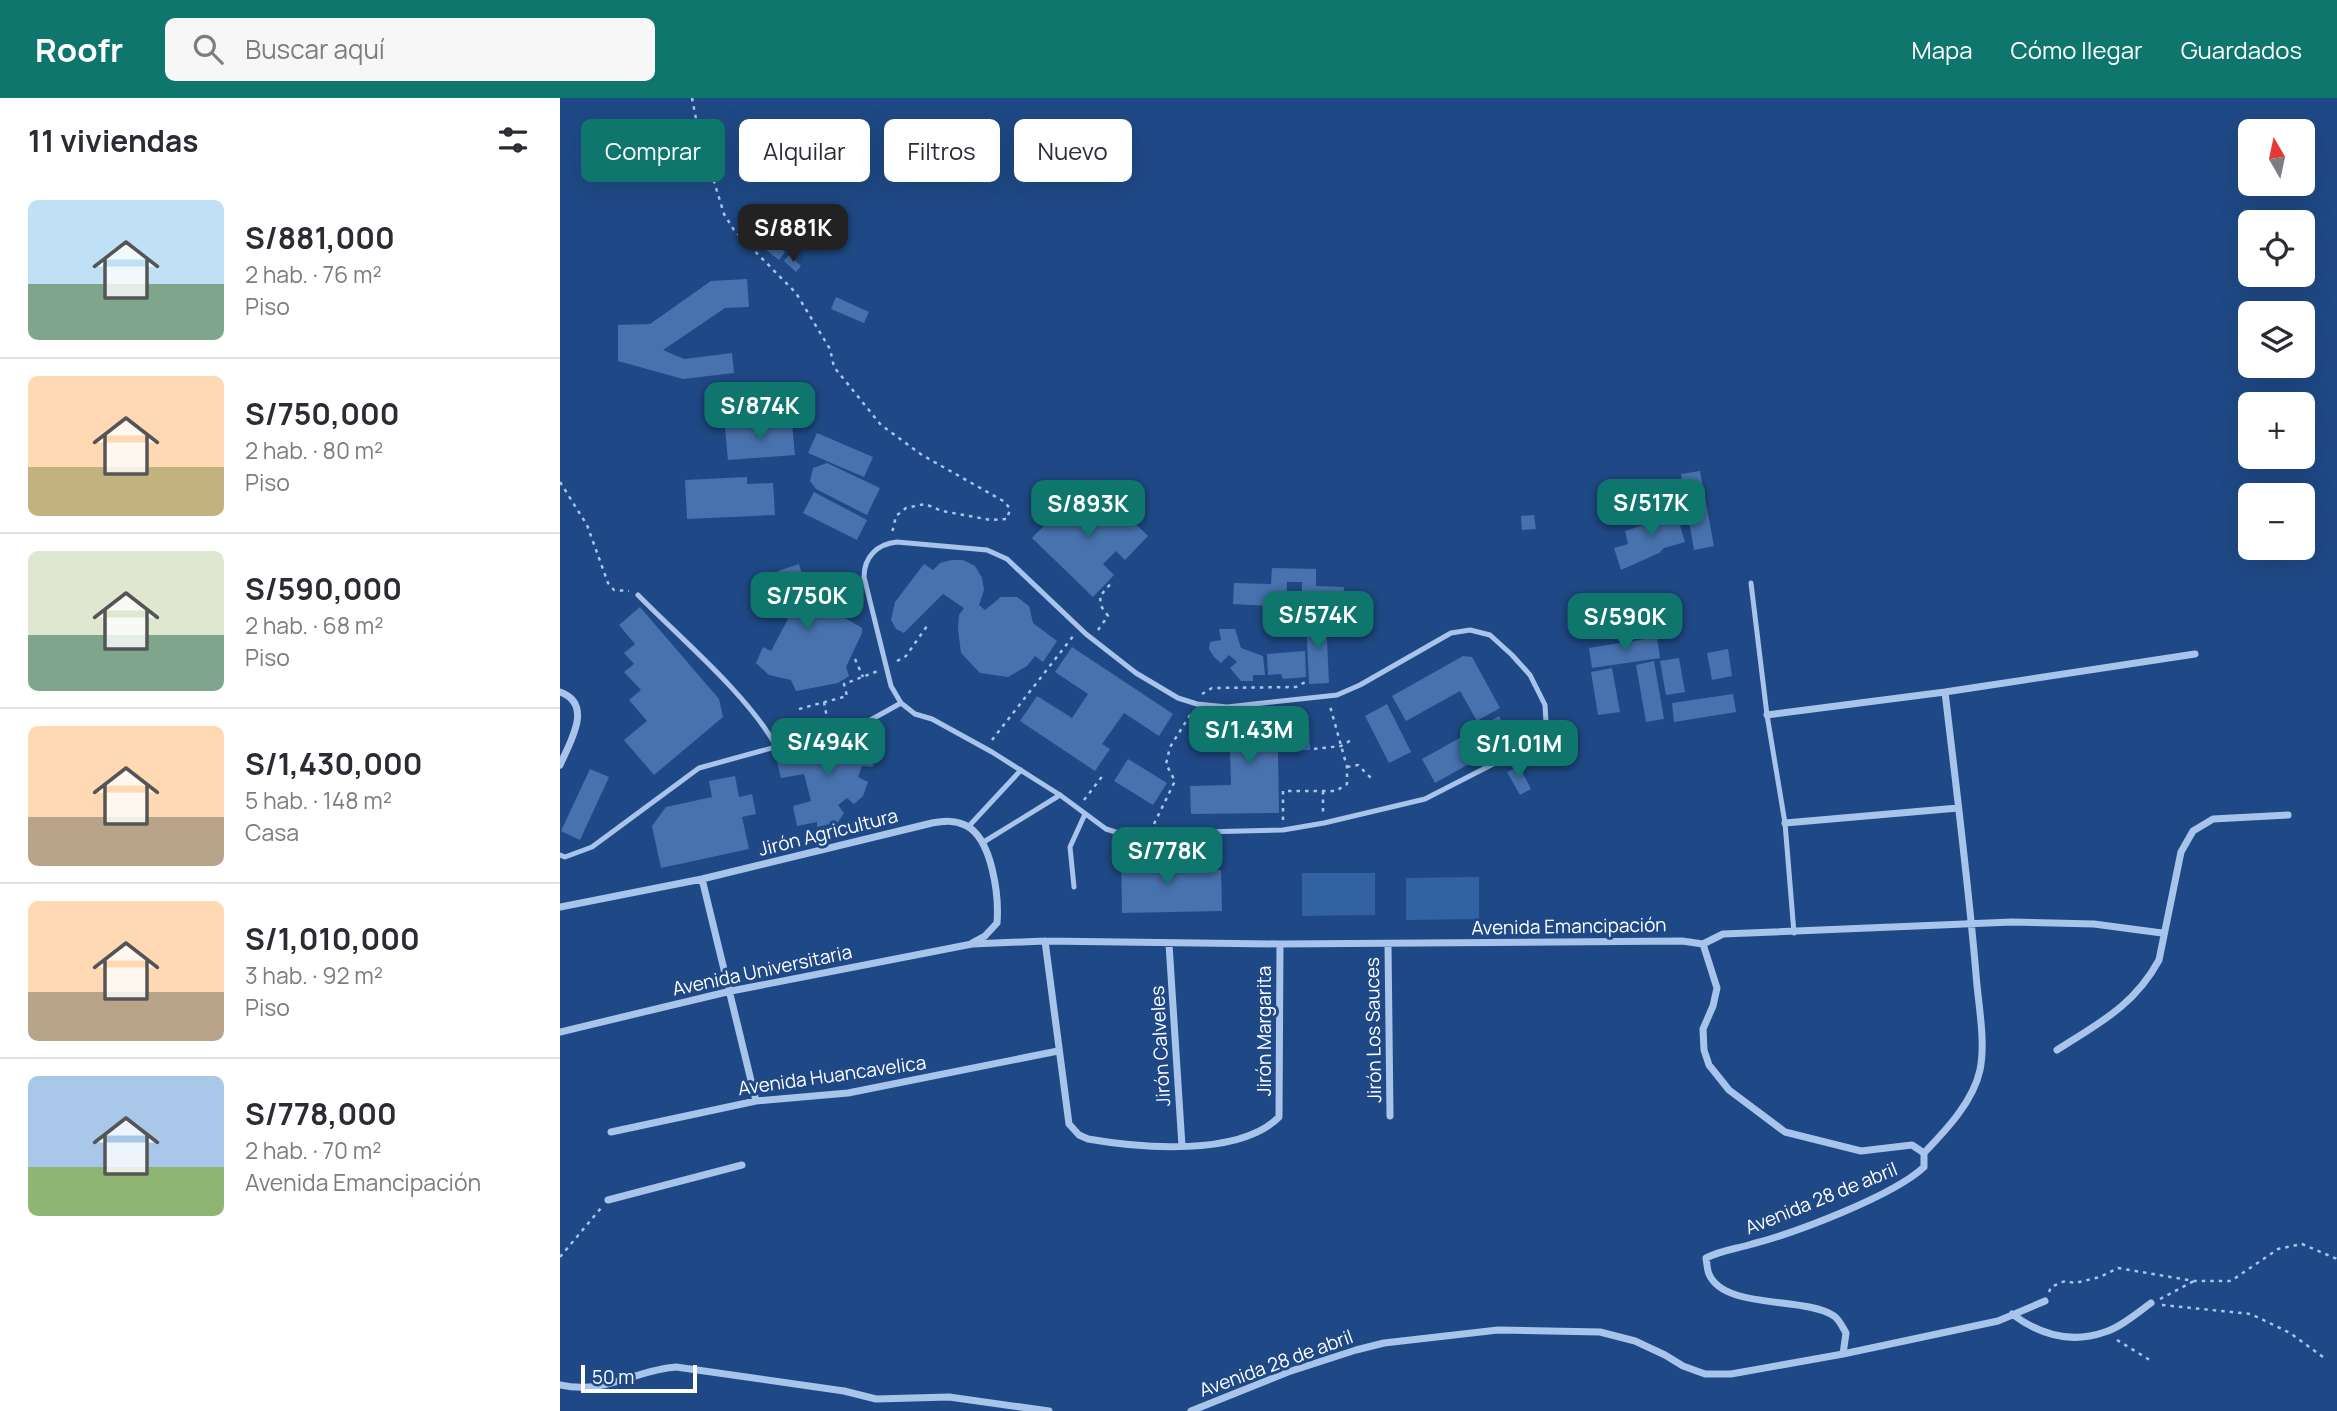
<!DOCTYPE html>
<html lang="es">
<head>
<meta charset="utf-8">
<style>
  :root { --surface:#fff; --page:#f7f7f7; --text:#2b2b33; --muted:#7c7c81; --line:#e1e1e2; --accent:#0f766e }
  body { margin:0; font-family:Manrope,sans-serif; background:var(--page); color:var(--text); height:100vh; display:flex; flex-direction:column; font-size:26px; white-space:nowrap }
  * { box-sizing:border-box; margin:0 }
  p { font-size:23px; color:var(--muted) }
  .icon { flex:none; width:38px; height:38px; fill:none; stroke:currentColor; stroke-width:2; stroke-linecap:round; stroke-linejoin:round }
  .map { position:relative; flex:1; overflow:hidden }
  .details { display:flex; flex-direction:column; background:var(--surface); width:560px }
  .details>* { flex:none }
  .hud { position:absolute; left:21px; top:21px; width:665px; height:63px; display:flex; gap:14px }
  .needle { width:46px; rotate:351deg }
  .buttons { position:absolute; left:1678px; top:21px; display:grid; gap:14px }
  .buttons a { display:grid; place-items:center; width:77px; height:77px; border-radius:10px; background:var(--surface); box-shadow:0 7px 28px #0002; font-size:35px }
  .scale { position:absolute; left:21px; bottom:18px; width:116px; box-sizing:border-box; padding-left:7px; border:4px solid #fff; border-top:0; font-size:19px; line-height:24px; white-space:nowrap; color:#fff; -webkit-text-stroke:5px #1f4986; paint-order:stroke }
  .price { position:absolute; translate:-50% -60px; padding:0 16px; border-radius:14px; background:var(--accent); color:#fff; font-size:23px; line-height:46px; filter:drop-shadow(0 2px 4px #0008) }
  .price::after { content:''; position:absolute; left:50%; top:42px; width:21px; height:16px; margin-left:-10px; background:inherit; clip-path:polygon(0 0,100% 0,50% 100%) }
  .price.active { background:#222; color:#fff }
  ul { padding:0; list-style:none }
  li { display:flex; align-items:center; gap:21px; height:175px; padding:0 28px }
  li+li { border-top:2px solid var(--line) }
  li span { display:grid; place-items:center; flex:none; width:196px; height:140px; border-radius:10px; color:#555 }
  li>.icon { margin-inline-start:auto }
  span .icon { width:84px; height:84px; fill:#fffc; stroke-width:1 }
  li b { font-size:30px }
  h2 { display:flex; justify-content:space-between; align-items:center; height:84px; padding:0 28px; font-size:30px }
  .pill { padding:0 24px; border-radius:10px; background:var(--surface); box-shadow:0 7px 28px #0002; font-size:24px; line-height:63px }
  .pill.active { background:var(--accent); color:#fff }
  header { display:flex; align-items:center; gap:42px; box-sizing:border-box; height:98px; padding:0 35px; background:var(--accent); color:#fff }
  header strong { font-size:33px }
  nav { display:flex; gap:38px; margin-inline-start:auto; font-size:24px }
  .search { width:490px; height:63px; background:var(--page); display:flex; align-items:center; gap:18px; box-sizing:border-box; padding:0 24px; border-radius:10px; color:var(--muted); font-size:26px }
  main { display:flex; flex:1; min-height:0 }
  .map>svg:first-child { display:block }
</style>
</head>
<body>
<header>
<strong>Roofr</strong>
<div class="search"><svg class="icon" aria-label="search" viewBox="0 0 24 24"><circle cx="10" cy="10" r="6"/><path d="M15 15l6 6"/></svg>Buscar aquí</div>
<nav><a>Mapa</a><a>Cómo llegar</a><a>Guardados</a></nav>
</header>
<main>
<section class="details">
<h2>11 viviendas<svg class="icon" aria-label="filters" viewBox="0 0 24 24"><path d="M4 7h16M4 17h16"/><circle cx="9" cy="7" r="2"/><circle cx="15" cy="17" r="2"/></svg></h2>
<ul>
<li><span style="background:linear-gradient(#bfe0f5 60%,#7fa58c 0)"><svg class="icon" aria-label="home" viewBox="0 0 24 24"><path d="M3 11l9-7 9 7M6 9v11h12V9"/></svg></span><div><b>S/881,000</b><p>2 hab. · 76 m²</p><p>Piso</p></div></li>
<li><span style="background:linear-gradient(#ffd9b3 65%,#c2b280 0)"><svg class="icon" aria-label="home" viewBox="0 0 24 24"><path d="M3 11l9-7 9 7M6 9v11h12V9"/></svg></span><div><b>S/750,000</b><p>2 hab. · 80 m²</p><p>Piso</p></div></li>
<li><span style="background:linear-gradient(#dfe7d0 60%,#7fa58c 0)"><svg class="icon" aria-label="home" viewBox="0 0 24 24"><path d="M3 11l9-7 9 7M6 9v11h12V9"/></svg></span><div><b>S/590,000</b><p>2 hab. · 68 m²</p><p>Piso</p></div></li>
<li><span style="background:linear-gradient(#ffd9b3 65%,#b9a48a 0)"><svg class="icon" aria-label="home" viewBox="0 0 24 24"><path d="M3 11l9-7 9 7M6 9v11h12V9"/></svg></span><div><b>S/1,430,000</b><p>5 hab. · 148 m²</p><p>Casa</p></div></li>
<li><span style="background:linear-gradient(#ffd9b3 65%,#b9a48a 0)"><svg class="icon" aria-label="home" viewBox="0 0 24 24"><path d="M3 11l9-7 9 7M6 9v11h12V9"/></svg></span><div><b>S/1,010,000</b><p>3 hab. · 92 m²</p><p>Piso</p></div></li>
<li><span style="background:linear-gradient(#a9c7e8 65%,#8fb573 0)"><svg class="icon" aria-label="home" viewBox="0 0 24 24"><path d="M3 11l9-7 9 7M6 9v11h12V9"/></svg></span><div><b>S/778,000</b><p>2 hab. · 70 m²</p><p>Avenida Emancipación</p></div></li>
</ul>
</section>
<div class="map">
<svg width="1777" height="1313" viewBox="0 0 1777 1313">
  <rect width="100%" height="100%" fill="#1f4986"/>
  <path fill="#3362a3" d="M742 775H815V817L742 818Z
    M919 779V821L846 822V780Z"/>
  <path fill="#4872ae" d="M212 144 225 154 219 162 206 152Z
    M229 157 241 168 236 174 224 163Z
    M187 181 189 209 165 210 103 252 124 261 172 255 174 275 123 281 58 263V227L90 226 151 183Z
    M276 199 309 214 304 225 271 211Z
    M232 325 235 357 168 362 165 330Z
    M257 335 313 359 304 379 248 355Z
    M267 365 320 390 307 417 256 391 250 383 253 370Z
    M1140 373 1154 448 1134 452 1121 376Z
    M187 379V386L213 385 215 417 127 421 125 382Z
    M520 391 549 420 559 410 588 438 565 462 556 453 543 466 554 477 533 499 472 440Z
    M254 394 307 422 297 442 243 415Z
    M1116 406 1121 415 1118 421 1125 444 1104 450 1099 455 1061 472 1054 450 1068 446 1065 433 1093 424Z
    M974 417 976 431 962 432 961 418Z
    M391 462H403L415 468 422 480 424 492 419 507 425 512 441 499H457L469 508 473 525 497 543 483 564 475 558 467 568 448 579 420 575 401 555 398 531 399 517 404 510 383 496 344 535 336 531 331 522 335 504 364 466 373 472 380 465Z
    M239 466 242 477 252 474 275 487 277 500 267 502V509L302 530V535L286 569 289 578 278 585 236 593 231 582 209 577 196 565 203 549 211 553 228 521 220 515 201 520 198 508 209 488 221 484 218 473Z
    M712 470 756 471V488L784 489 783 510 756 509V515L742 514V484H727L726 514 712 515V508L673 506 674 485 711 486Z
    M80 509 159 601 163 619 94 677 64 642 87 623 69 602 81 592 64 574 74 566 64 555 75 546 59 527Z
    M766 520 769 585 749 586 746 521Z
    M659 531H675L681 550 703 558 705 577H693V583H681L670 570 677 564 669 557 661 565 654 559 649 551 650 544 661 542Z
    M1097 539 1100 560 1032 570 1029 550Z
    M512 549 613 616 599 638 564 615 542 646 550 651 535 673 460 623 477 598 512 620 528 596 495 574Z
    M1168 551 1172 578 1152 582 1147 555Z
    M745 553 746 579 723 581 721 576 708 577 707 556Z
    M903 558 912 559 940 610 917 623 900 593 846 623 832 598Z
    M1119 560 1125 594 1106 597 1100 563Z
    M1094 563 1104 621 1086 624 1076 567Z
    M1052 570 1060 614 1038 617 1031 574Z
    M1173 596 1176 614 1114 624 1112 605Z
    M827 606 851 654 829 665 805 618Z
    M939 618 952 642 875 685 862 661Z
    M749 623 750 652 718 653 719 715 631 716 630 688 671 687 670 653 648 654V624Z
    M307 640 313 650 314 660 313 669 302 668 298 679 308 684 303 698 294 706 287 700 278 707 284 715 278 724 257 729V724L237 728 233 708 251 703 244 676 221 680 215 656Z
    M568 661 607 685 593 707 554 683Z
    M959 668 971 691 960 697 947 674Z
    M30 671 49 679 20 742 1 733Z
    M175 678 179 699 192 696 196 716 182 719 189 751 101 770 92 728 106 709 152 699 149 683Z
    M597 753V773L661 772 662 813 562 815 561 754Z"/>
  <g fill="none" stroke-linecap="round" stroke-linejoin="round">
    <path stroke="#a8c4ea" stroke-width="2.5" stroke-dasharray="3.5 5" stroke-linecap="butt" d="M132 0 138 31 164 116 174 132 236 195 270 251 274 269 321 327 362 357 445 404 450 411 447 421 431 422 382 413 365 406 346 410 336 418 332 435
      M0 384 27 427 48 485 54 492 69 493
      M538 532 548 518 541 508 540 498 553 483
      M295 561 303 579
      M337 563 346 558 367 528
      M642 596 652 590 736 589 749 582
      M264 604 268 625
      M239 611 287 598 284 586 318 573
      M432 642 514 537
      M754 651 781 648 793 641
      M787 669 798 667 814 683
      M763 693V714
      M524 702 544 676
      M723 722V693H776L787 686V669L770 608
      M594 726 615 683 606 666 610 649 632 614
      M0 1159 41 1110
      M1489 1194 1491 1189 1505 1183 1515 1185 1540 1179 1558 1170 1634 1183H1671L1718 1151 1742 1146 1777 1161
      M1600 1201 1634 1183
      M1602 1207 1691 1216 1730 1235 1763 1259
      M1557 1242 1593 1264"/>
    <path stroke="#a8c4ea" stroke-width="5" d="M337 444 427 452 447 461 526 536 576 575 618 600 637 606 667 609 777 597 800 587 891 535 910 532 930 537 952 557 970 577 985 607 986 624 976 644 865 701 764 725 723 732 562 736 546 731 500 697 432 654 372 621 355 616 341 605 331 588 304 479C304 459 317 446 337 444Z
      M1191 485 1207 617 1225 725 1234 835
      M78 497C120 540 188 597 216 648
      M409 728 461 672
      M422 745 500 697
      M0 757 5 759 32 749 139 670 307 624 341 605
      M514 789 510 749 525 716"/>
    <path stroke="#a8c4ea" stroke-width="7" d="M0 594C34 606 10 644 0 667
      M1207 617 1385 594 1635 556
      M1225 725 1398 710
      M142 781 196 1003
      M0 809 142 781 372 725C384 723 394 722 405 727 433 740 439 800 437 825L425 838 412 845
      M485 843 509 1026 519 1037 528 1041C580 1050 679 1059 719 1019L720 846
      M609 846 622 1048
      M828 846 830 1018
      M0 934 171 893 412 846 485 843 720 846 1122 843 1143 846 1163 836 1452 824 1534 826 1602 835
      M1497 952C1539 925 1574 908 1599 862L1621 754 1633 733 1653 721 1728 717
      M51 1034 196 1003 288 995 498 953
      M1364 1055C1386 1032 1413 1004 1420 972 1426 942 1418 906 1416 876 1408 782 1396 688 1385 594
      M48 1102 182 1067
      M1452 1216C1480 1237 1511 1246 1545 1234 1561 1229 1577 1215 1591 1205
      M1283 1256 1438 1223 1485 1203
      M0 1287C45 1297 75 1272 116 1269L284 1293 316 1301 389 1299 489 1313
      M631 1313 728 1274 796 1252 824 1245 938 1232 1040 1234 1075 1243 1105 1257 1123 1268 1145 1276H1171L1283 1256 1286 1235C1283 1230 1279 1221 1274 1218 1244 1198 1164 1212 1149 1176 1147 1172 1147 1165 1146 1160 1162 1152 1176 1151 1192 1146 1235 1135 1333 1098 1364 1069V1055L1352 1047 1301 1053 1225 1034 1169 992 1149 967 1144 952 1143 931 1153 908 1157 890 1143 846"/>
  </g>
  <g text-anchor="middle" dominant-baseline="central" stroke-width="6" stroke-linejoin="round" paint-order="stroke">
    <g font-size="19" fill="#fff" stroke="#1f4986">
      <text transform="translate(268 734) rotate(-14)">Jirón Agricultura</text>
      <text transform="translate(1009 828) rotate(-1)">Avenida Emancipación</text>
      <text transform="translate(202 872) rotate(-12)">Avenida Universitaria</text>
      <text transform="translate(813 932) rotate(-91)">Jirón Los Sauces</text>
      <text transform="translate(704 933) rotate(-90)">Jirón Margarita</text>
      <text transform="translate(600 948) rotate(-93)">Jirón Calveles</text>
      <text transform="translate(272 977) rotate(-8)">Avenida Huancavelica</text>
      <text transform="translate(1261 1100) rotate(-22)">Avenida 28 de abril</text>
      <text transform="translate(716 1265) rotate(-20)">Avenida 28 de abril</text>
    </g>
  </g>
</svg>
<div class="buttons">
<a><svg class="needle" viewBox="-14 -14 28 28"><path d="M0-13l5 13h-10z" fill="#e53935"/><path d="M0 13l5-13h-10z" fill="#7c7c81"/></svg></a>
<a><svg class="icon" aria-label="locate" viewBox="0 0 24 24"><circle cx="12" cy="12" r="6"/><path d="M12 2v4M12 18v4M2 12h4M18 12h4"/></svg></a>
<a><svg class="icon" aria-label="layers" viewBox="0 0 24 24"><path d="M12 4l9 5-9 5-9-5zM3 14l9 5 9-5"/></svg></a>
<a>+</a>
<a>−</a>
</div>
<div class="scale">50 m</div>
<b class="price active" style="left:233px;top:166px">S/881K</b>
<b class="price" style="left:200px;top:344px">S/874K</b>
<b class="price" style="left:1091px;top:441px">S/517K</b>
<b class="price" style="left:528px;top:442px">S/893K</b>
<b class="price" style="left:247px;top:534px">S/750K</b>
<b class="price" style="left:758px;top:553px">S/574K</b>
<b class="price" style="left:1065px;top:555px">S/590K</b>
<b class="price" style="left:689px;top:668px">S/1.43M</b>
<b class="price" style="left:268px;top:680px">S/494K</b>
<b class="price" style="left:959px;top:682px">S/1.01M</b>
<b class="price" style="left:607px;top:789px">S/778K</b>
<div class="hud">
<a class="pill active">Comprar</a>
<a class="pill">Alquilar</a>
<a class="pill">Filtros</a>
<a class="pill">Nuevo</a>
</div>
</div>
</main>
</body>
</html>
